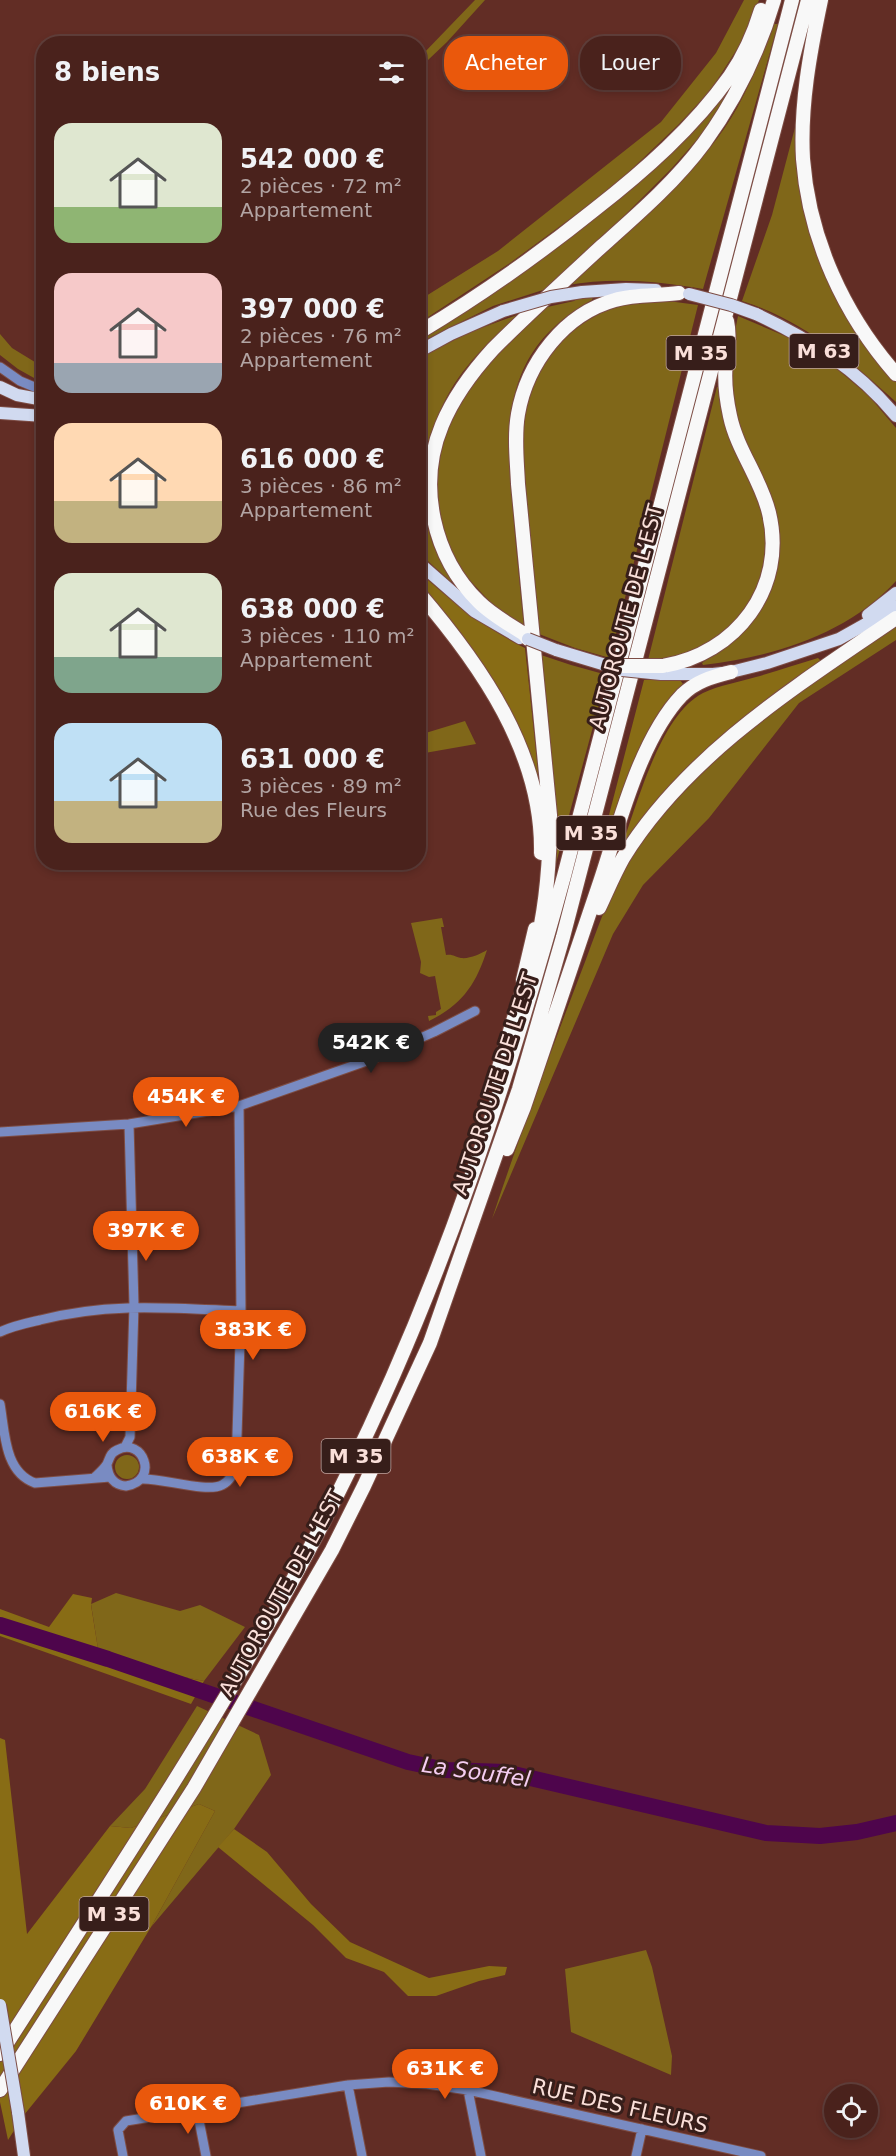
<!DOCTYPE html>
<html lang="fr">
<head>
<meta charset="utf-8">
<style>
  :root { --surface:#4a221c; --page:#512a25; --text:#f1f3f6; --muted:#b2a4a3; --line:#613f3b; --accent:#ea580c }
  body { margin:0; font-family:"DejaVu Sans",sans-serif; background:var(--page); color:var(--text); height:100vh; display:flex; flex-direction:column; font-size:22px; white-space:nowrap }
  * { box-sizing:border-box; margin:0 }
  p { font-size:20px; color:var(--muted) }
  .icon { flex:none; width:33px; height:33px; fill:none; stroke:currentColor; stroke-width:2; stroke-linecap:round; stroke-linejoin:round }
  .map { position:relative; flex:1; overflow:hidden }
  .side { position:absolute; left:36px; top:36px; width:390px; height:834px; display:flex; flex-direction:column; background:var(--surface); border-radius:24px; box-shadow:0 3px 9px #0003,0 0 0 2px var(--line) }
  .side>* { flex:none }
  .banner { position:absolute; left:444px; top:36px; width:362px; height:54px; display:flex; gap:12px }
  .buttons { position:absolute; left:824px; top:2084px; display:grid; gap:12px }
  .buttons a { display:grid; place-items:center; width:54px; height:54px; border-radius:50%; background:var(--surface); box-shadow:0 3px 9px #0003,0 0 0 2px var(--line); font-size:30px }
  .price { position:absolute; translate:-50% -51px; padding:0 14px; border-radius:21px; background:var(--accent); color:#fff; font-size:20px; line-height:39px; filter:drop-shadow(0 2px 3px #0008) }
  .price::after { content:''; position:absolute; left:50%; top:36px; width:18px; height:14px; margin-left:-9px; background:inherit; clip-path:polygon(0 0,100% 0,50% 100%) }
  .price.active { background:#222; color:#fff }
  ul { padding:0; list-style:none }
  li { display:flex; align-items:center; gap:18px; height:150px; padding:0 18px }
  li span { display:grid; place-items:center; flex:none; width:168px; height:120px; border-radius:18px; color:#555 }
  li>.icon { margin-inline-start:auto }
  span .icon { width:72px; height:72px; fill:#fffc; stroke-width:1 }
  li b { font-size:26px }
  h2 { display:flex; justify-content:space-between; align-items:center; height:72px; padding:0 18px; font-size:26px }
  .pill { padding:0 21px; border-radius:24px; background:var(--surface); box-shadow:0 3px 9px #0003,0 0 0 2px var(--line); font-size:21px; line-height:54px }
  .pill.active { background:var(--accent); color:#fff }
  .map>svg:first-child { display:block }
</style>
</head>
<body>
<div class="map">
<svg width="896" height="2156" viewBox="0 0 896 2156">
  <rect width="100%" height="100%" fill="#622d25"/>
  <path fill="#806719" d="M475 0H485L447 42 428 60H426L422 55Z
    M744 0H759L741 43 710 91 678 125 612 188 510 263 419 323 418 301 498 251 661 122 716 53Z
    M774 24H778L703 289C658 281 612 277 567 285 624 233 699 176 737 108 752 81 763 52 774 24Z
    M728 89 731 91 710 125 672 168 606 234 546 289 493 306 419 343 418 339C475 306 527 270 578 231 633 189 687 144 728 89Z
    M802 101 800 160 827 271 842 309 870 350 896 379V402C850 360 802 320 742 301L772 215Z
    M593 297 592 300C508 347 505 411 512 498 515 541 520 584 524 627L493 605 464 574 446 545 434 492 445 426 479 371 543 308 574 301 577 299Z
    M631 301H668L698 305 610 658 575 648 539 634C535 596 532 558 528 520 525 490 520 458 523 428 529 364 570 319 631 301Z
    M520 314C488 342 452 375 438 418 434 432 433 448 430 463 422 512 424 539 453 580L451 582 419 553V358L470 332Z
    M738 316 811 347 869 396 896 428V581C848 634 773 657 703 665L702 663 734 639 777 555 737 420 730 379 735 331Z
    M0 334 12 348 43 367V383L18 369 0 355Z
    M717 387H720L756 490 767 529 763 576 747 610 715 642 678 658 648 660Z
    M896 625V640L799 703 709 818 643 885 613 934 492 1219C519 1137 549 1056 580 975 595 937 607 896 629 862 692 762 800 691 896 625Z
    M541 655 571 665 607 675 555 867 549 731Z
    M465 721 476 744 419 754V735Z
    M442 918 444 927H441L446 955C454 954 454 957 461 958 470 959 480 954 487 950 476 984 463 1004 429 1021L428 1016 436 1015V1012L441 1009 435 976 429 977 420 973 421 962 411 923Z
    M115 1467a12 12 0 1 1 24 0a12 12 0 1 1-24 0Z
    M116 1593 180 1611 200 1605 245 1627 204 1681 168 1674 98 1649 91 1604Z
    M197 1706 259 1735 271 1775 234 1829 151 1927 215 1811 199 1804 131 1828 110 1826 145 1789Z
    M646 1950 652 1967 672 2056 671 2075 571 2032 565 1969Z"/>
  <path fill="#886c15" d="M418 571C451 601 485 628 525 648L540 789C527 755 515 719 497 687 475 650 447 616 419 584Z
    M818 658 822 662 770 698 619 854C636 809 659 715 703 693 720 685 739 682 756 677 777 671 798 664 818 658Z
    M644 680H680L683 684 669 701 616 816 609 815Z
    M73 1594 92 1598 91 1605 98 1649 168 1674 204 1681 191 1704 0 1636V1609L49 1627Z
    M0 1738 5 1740 27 1934 110 1826 131 1828 199 1804 215 1811 151 1927 76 2051 24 2115 8 2140 0 2102Z
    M234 1829 267 1852 311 1904 350 1942 429 1978 489 1966 507 1967 505 1975 479 1981 436 1996H408L384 1972 346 1958 313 1925 218 1847Z"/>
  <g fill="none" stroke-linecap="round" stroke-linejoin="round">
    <path stroke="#4e054c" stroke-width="16" d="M0 1625 108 1659 408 1762 446 1770 505 1772 766 1833 820 1836 857 1832 896 1823"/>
    <g stroke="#7d4d45" stroke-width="11">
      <path id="minor" d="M0 367 20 381 44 391
        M0 1132 129 1124 239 1106 375 1058 434 1032 475 1011
        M0 1332C12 1326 27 1323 40 1320 109 1302 171 1308 241 1311
        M0 1404C5 1432 4 1472 35 1483L110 1477
        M125 1447 130 1437 134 1306 129 1124
        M94 1478C98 1474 104 1469 107 1464 110 1458 110 1453 117 1450 143 1436 160 1481 126 1486 114 1485 108 1477 107 1465
        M142 1479C162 1478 207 1493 222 1485 230 1481 233 1474 236 1466L241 1311 239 1106
        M348 2085 362 2156
        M468 2090 481 2156
        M197 2110 206 2156
        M123 2156 118 2130 126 2121 348 2085 389 2082 427 2084 468 2090 761 2156
        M636 2156 642 2129"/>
    </g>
    <g stroke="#7d4d45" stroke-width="14">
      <path id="major" d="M582 292 626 289 656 290
        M756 314C810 339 858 370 896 416
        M418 352 451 334 503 311
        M0 387 17 395 44 400
        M0 413 44 416
        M418 562 474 611 520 638
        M868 615 896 593
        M556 650 609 666
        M661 674H713L731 672 767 663 839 639 896 607
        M18 2112 24 2156"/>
    </g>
    <g stroke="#7d4d45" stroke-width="16">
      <path id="highway" d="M821 0C810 52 800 106 803 159 809 239 844 315 896 374
        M418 333C480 296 538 255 594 210 644 171 693 128 730 76 743 57 754 33 761 10
        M418 592C480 664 543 753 541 853
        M528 639 524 634C509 624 492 615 479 602 433 557 417 485 442 425 454 396 472 372 493 349 528 314 565 280 602 246 638 214 676 181 704 143 736 99 759 51 774 0
        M663 666C736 654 787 588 769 513 761 479 737 450 730 416 726 398 724 379 726 361 728 346 730 335 727 321
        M599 908C607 891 614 874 623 858 687 754 798 685 896 618
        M538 939C547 899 550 856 550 815L518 484C517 461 514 437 518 414 527 363 564 314 615 300 635 294 658 296 679 293
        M523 980 535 929
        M496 1077 528 972
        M507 1149 524 1107C549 1032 575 957 600 882 619 825 640 739 682 695 696 681 712 677 731 672
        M0 2054C120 1865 248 1678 346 1477 441 1285 508 1081 564 876L792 0
        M0 2090 194 1788 332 1550 364 1486 430 1343 519 1089 563 937 808 0"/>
    </g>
    <use href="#minor" stroke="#798bc2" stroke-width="9"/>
    <use href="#major" stroke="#d1daf0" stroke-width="12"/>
    <use href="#highway" stroke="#f8f8f8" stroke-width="14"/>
    <g stroke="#7d4d45" stroke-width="14" stroke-linecap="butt">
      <path id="major-bridge" d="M689 294 731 305 756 314
        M503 311 551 297 582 292
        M528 639 556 650
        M622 670 661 674
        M0 2005 18 2112"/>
    </g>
    <g stroke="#7d4d45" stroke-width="16" stroke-linecap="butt">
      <path id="highway-bridge" d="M609 666H663"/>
    </g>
    <use href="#major-bridge" stroke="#d1daf0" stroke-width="12"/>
    <use href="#highway-bridge" stroke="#f8f8f8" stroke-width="14"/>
  </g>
  <g text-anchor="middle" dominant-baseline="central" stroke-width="6" stroke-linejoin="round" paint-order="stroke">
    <g fill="#371e1a" stroke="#c0a5a0" stroke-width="1.5">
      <rect x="789.5" y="334" width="69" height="34" rx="4.5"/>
      <rect x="666.5" y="336" width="69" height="34" rx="4.5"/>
      <rect x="556.5" y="816" width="69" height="34" rx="4.5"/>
      <rect x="321.5" y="1439" width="69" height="34" rx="4.5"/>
      <rect x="79.5" y="1897" width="69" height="34" rx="4.5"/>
    </g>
    <g font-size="20" font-weight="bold" fill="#fadfd9">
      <text x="824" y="351">M 63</text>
      <text x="701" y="353">M 35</text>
      <text x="591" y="833">M 35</text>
      <text x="356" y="1456">M 35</text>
      <text x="114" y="1914">M 35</text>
    </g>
    <g font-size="21" fill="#fadfd9" stroke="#371e1a">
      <text transform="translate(626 617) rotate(-75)">AUTOROUTE DE L’EST</text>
      <text transform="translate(495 1084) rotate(-72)">AUTOROUTE DE L’EST</text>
      <text transform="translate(281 1593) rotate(-61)">AUTOROUTE DE L’EST</text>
      <text transform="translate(620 2106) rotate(13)">RUE DES FLEURS</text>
    </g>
    <g font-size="22" font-style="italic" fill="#f5cdf1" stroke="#371e1a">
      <text transform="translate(476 1772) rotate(8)">La Souffel</text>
    </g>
  </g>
</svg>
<div class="buttons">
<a><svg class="icon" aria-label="locate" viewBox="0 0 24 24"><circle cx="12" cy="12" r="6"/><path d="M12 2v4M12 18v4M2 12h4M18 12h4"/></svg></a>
</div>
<b class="price active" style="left:371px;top:1074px">542K €</b>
<b class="price" style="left:186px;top:1128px">454K €</b>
<b class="price" style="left:146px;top:1262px">397K €</b>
<b class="price" style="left:253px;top:1361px">383K €</b>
<b class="price" style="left:103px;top:1443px">616K €</b>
<b class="price" style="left:240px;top:1488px">638K €</b>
<b class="price" style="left:445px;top:2100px">631K €</b>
<b class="price" style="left:188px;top:2135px">610K €</b>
<div class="banner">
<a class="pill active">Acheter</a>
<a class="pill">Louer</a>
</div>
<section class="side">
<h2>8 biens<svg class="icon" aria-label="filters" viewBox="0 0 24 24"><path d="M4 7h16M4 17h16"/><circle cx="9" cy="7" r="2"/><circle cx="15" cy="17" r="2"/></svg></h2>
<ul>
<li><span style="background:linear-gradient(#dfe7d0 70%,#8fb573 0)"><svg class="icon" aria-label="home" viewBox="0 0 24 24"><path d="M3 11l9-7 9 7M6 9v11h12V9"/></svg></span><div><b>542 000 €</b><p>2 pièces · 72 m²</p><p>Appartement</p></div></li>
<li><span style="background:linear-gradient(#f6c9c9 75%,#9aa5b1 0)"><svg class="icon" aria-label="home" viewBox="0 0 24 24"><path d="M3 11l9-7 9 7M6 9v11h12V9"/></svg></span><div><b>397 000 €</b><p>2 pièces · 76 m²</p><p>Appartement</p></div></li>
<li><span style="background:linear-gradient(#ffd9b3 65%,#c2b280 0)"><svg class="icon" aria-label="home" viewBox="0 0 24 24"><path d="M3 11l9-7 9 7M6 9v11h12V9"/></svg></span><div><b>616 000 €</b><p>3 pièces · 86 m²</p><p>Appartement</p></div></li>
<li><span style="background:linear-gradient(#dfe7d0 70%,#7fa58c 0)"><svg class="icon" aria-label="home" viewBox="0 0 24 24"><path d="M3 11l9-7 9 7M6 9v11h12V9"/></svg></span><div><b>638 000 €</b><p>3 pièces · 110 m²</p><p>Appartement</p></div></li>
<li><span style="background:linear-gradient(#bfe0f5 65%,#c2b280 0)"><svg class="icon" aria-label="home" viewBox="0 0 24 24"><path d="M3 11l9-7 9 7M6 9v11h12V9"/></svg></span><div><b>631 000 €</b><p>3 pièces · 89 m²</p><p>Rue des Fleurs</p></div></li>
</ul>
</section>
</div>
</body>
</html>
